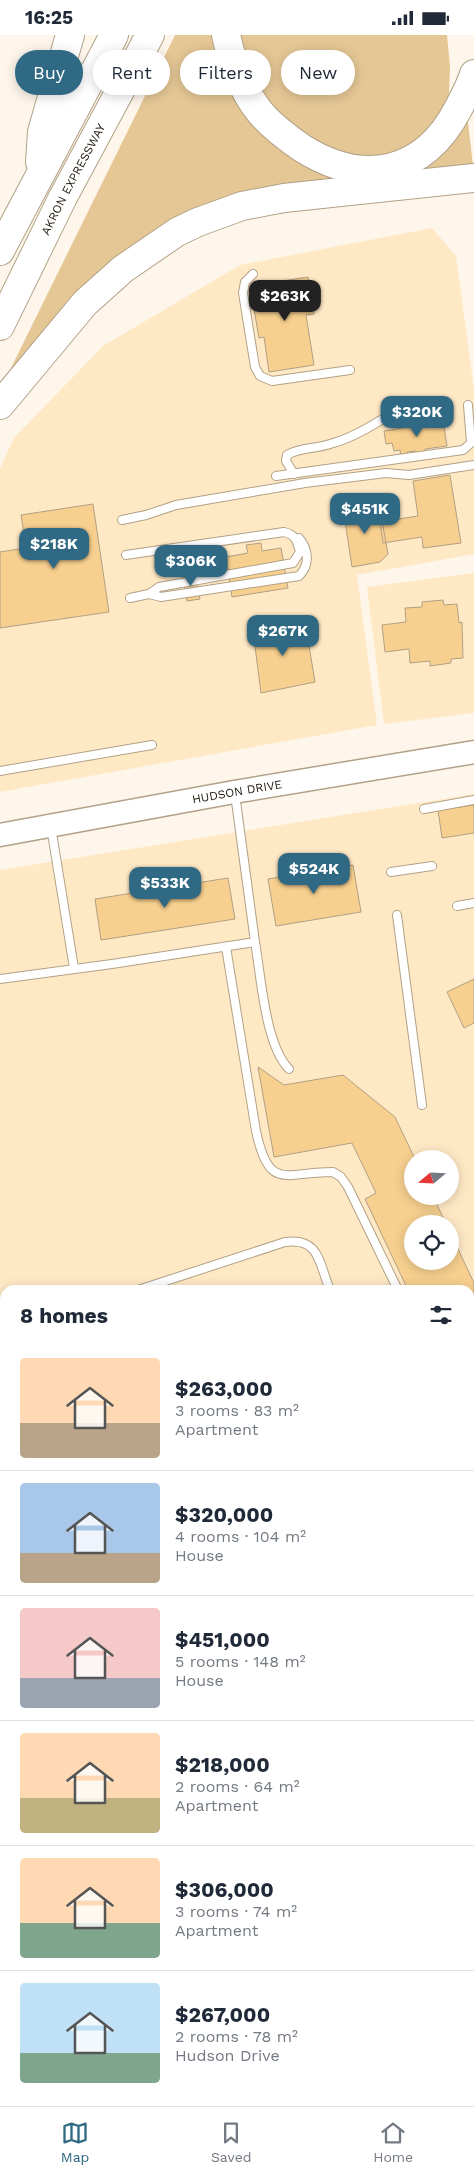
<!DOCTYPE html>
<html lang="en">
<head>
<meta charset="utf-8">
<style>
  :root { --surface:#fff; --page:#f6f6f7; --text:#1f2937; --muted:#747a83; --line:#e0e1e3; --accent:#306983 }
  body { margin:0; font-family:"Work Sans",sans-serif; background:var(--page); color:var(--text); height:100vh; display:flex; flex-direction:column; font-size:19px; white-space:nowrap }
  * { box-sizing:border-box; margin:0 }
  p { font-size:16px; color:var(--muted) }
  .icon { flex:none; width:28px; height:28px; fill:none; stroke:currentColor; stroke-width:2; stroke-linecap:round; stroke-linejoin:round }
  .map { position:relative; flex:1; overflow:hidden }
  .details { position:absolute; left:0px; top:1250px; width:475px; height:821px; display:flex; flex-direction:column; background:var(--surface); border-radius:15px 15px 0 0; box-shadow:0 2px 12px #0003 }
  .details>* { flex:none }
  .top-card { position:absolute; left:15px; top:15px; width:445px; height:45px; display:flex; gap:10px }
  .needle { width:32px; rotate:251deg }
  .fabs { position:absolute; left:404px; top:1115px; display:grid; gap:10px }
  .fabs a { display:grid; place-items:center; width:55px; height:55px; border-radius:50%; background:var(--surface); box-shadow:0 2px 12px #0003; font-size:25px }
  .price { position:absolute; translate:-50% -42px; padding:0 11px; border-radius:10px; background:var(--accent); color:#fff; font-size:16px; line-height:32px; filter:drop-shadow(0 1px 2px #0008) }
  .price::after { content:''; position:absolute; left:50%; top:30px; width:15px; height:11px; margin-left:-8px; background:inherit; clip-path:polygon(0 0,100% 0,50% 100%) }
  .price.selected { background:#222; color:#fff }
  ul { padding:0; list-style:none }
  li { display:flex; align-items:center; gap:15px; height:125px; padding:0 20px }
  li+li { border-top:1px solid var(--line) }
  li span { display:grid; place-items:center; flex:none; width:140px; height:100px; border-radius:5px; color:#555 }
  li>.icon { margin-inline-start:auto }
  span .icon { width:60px; height:60px; fill:#fffc; stroke-width:1 }
  li b { font-size:21px }
  h2 { display:flex; justify-content:space-between; align-items:center; height:60px; padding:0 20px; font-size:21px }
  .pill { padding:0 18px; border-radius:22px; background:var(--surface); box-shadow:0 2px 12px #0003; font-size:18px; line-height:45px }
  .pill.selected { background:var(--accent); color:#fff }
  .status { display:flex; justify-content:space-between; align-items:center; height:35px; padding:0 25px; background:var(--surface); direction:ltr }
  .status svg { height:14px; fill:currentColor }
  .menu { display:flex; justify-content:space-around; align-items:center; height:70px; border-top:1px solid var(--line); background:var(--surface); font-size:14px; color:var(--muted) }
  .menu a { display:grid; justify-items:center; gap:2px }
  .menu .selected { color:var(--accent) }
  .map>svg:first-child { display:block }
</style>
</head>
<body>
<div class="status"><b>16:25</b><svg viewBox="0 0 49 12"><path d="M0 12V9h3v3zM5 12V6h3v6zM10 12V3h3v9zM15 12V0h3v12zM26 1h20v11H26zM47 4h2v5h-2z"/></svg></div>
<div class="map">
<svg width="474" height="2071" viewBox="0 0 474 2071">
  <rect width="100%" height="100%" fill="#fef6eb"/>
  <path fill="#ffe9c5" fill-rule="evenodd" d="M432 193 456 221 474 354V519L357 540 377 690 0 757V433L14 403 103 311 240 230Z
    M474 538V678L384 689 367 552Z
    M474 759V1524L470 1526V1255H5V1686L0 1687V835ZM412 1124H450V1161H412ZM412 1189H450V1226H412Z
    M474 1551V1963L470 1961V1553Z"/>
  <path fill="#e5c795" d="M175 0H218L236 55 353 142 461 85 468 87 473 131 212 168 13 337 10 336 12 331Z
    M234 0H447L450 32 449 61 444 84 417 114 352 131 266 73Z
    M470 1961 474 1963V2071H324L322 2066H470Z"/>
  <path fill="#f7d08f" stroke="#b1a085" d="M308 242 314 279 306 280 314 330 269 337 264 302 259 303 250 251Z
    M443 386 447 411 425 414V417L416 419V416L407 417V421L401 422 400 415 394 416 392 408 386 409 384 396Z
    M450 440 461 508 423 513 422 502 383 508 380 487 418 481 413 446Z
    M93 469 109 577 0 593V517L26 513 21 480Z
    M372 469 380 475 388 519 380 527 352 532 343 473Z
    M261 508 262 516 281 513 288 553 232 562 226 522 248 518 246 510Z
    M195 537 200 564 187 566 182 539Z
    M443 565 444 570 457 569 459 588 462 587 463 623 451 624V628L430 631V626L410 628 409 614 385 617 382 590 406 587 405 573 422 572V567Z
    M305 587 315 647 261 658 253 596Z
    M474 770V798L442 803 438 775Z
    M353 830 361 877 276 891 268 844Z
    M228 843 235 884 101 905 95 864Z
    M474 944V988L464 993 447 957Z
    M258 1032 284 1050 343 1040 395 1082 415 1124H412V1161H433L446 1189H412V1226H450V1197L474 1248V1333L470 1335V1255H408L365 1164 376 1158 352 1108 274 1122Z
    M5 1330V1411L0 1396V1332Z
    M0 1557 5 1572V1602L0 1604Z
    M474 1619V1663L470 1665V1621Z
    M474 1619V1663L470 1665V1621Z
    M474 1671V1855L472 1856 470 1853V1673Z
    M5 1956V2056H3L0 2047V1958Z
    M109 2066H155L156 2071H108L110 2070Z"/>
  <g fill="none" stroke-linecap="round" stroke-linejoin="round">
    <g stroke="#b2a186" stroke-width="10">
      <path id="lane" d="M253 239 245 247 243 258 255 332 260 341 272 346 350 335
        M294 439 286 426 287 420C301 412 316 414 330 409 349 404 365 395 381 385
        M276 441 463 415 471 408 468 370
        M122 485 146 480 176 470 305 448 386 438 409 440 474 430
        M126 520 284 497C296 500 297 506 300 517L293 528 159 552 149 559 130 563
        M149 559 161 562 299 541C310 530 309 515 299 503
        M0 736 152 710
        M424 774 474 765
        M51 792 74 933
        M391 837 432 831
        M457 871 474 868
        M397 880 422 1070
        M255 907C261 941 265 1010 289 1034
        M226 912 256 1096C269 1157 285 1137 333 1137L341 1142 348 1152 398 1255
        M0 944 112 929 255 907 235 759
        M138 1255 285 1207C320 1202 319 1229 330 1255
        M0 1301 5 1300
        M470 1364 474 1365
        M0 1483 5 1499
        M0 1659 5 1657
        M0 1931 5 1928
        M0 2069 15 2066"/>
    </g>
    <g stroke="#b2a186" stroke-width="19">
      <path id="street" d="M470 1540 474 1538
        M0 1741 5 1740
        M195 2066 197 2071"/>
    </g>
    <g stroke="#b2a186" stroke-width="25">
      <g id="secondary">
        <path id="s1" d="M0 800 234 757 474 717"/>
      </g>
    </g>
    <g stroke="#b2a186" stroke-width="30">
      <g id="highway">
        <path d="M226 0C232 28 242 54 259 76 271 91 286 102 302 113 364 152 424 139 458 74 464 62 470 52 474 39"/>
        <path d="M40 127 42 97 70 0"/>
        <path d="M0 216 114 0"/>
        <path id="s2" d="M0 291 62 164 150 0"/>
        <path d="M0 370 85 268 123 234 177 197 198 187 242 171 284 163 474 143"/>
      </g>
    </g>
    <use href="#lane" stroke="#fff" stroke-width="8"/>
    <use href="#street" stroke="#fff" stroke-width="16"/>
    <use href="#secondary" stroke="#fff" stroke-width="22"/>
    <use href="#highway" stroke="#fff" stroke-width="28"/>
  </g>
  <g text-anchor="middle" dominant-baseline="central" stroke-width="4.5" stroke-linejoin="round" paint-order="stroke">
    <g font-size="12" fill="#201a0f" stroke="#fff">
      <text stroke="none"><textPath href="#s2" startOffset="164">AKRON EXPRESSWAY</textPath></text>
      <text stroke="none"><textPath href="#s1" startOffset="241">HUDSON DRIVE</textPath></text>
    </g>
  </g>
</svg>
<div class="fabs">
<a><svg class="needle" viewBox="-14 -14 28 28"><path d="M0-13l5 13h-10z" fill="#e53935"/><path d="M0 13l5-13h-10z" fill="#747a83"/></svg></a>
<a><svg class="icon" aria-label="locate" viewBox="0 0 24 24"><circle cx="12" cy="12" r="6"/><path d="M12 2v4M12 18v4M2 12h4M18 12h4"/></svg></a>
</div>
<b class="price selected" style="left:285px;top:287px">$263K</b>
<b class="price" style="left:417px;top:403px">$320K</b>
<b class="price" style="left:365px;top:500px">$451K</b>
<b class="price" style="left:54px;top:535px">$218K</b>
<b class="price" style="left:191px;top:552px">$306K</b>
<b class="price" style="left:283px;top:622px">$267K</b>
<b class="price" style="left:314px;top:860px">$524K</b>
<b class="price" style="left:165px;top:874px">$533K</b>
<div class="top-card">
<a class="pill selected">Buy</a>
<a class="pill">Rent</a>
<a class="pill">Filters</a>
<a class="pill">New</a>
</div>
<section class="details">
<h2>8 homes<svg class="icon" aria-label="filters" viewBox="0 0 24 24"><path d="M4 7h16M4 17h16"/><circle cx="9" cy="7" r="2"/><circle cx="15" cy="17" r="2"/></svg></h2>
<ul>
<li><span style="background:linear-gradient(#ffd9b3 65%,#b9a48a 0)"><svg class="icon" aria-label="home" viewBox="0 0 24 24"><path d="M3 11l9-7 9 7M6 9v11h12V9"/></svg></span><div><b>$263,000</b><p>3 rooms · 83 m²</p><p>Apartment</p></div></li>
<li><span style="background:linear-gradient(#a9c7e8 70%,#b9a48a 0)"><svg class="icon" aria-label="home" viewBox="0 0 24 24"><path d="M3 11l9-7 9 7M6 9v11h12V9"/></svg></span><div><b>$320,000</b><p>4 rooms · 104 m²</p><p>House</p></div></li>
<li><span style="background:linear-gradient(#f6c9c9 70%,#9aa5b1 0)"><svg class="icon" aria-label="home" viewBox="0 0 24 24"><path d="M3 11l9-7 9 7M6 9v11h12V9"/></svg></span><div><b>$451,000</b><p>5 rooms · 148 m²</p><p>House</p></div></li>
<li><span style="background:linear-gradient(#ffd9b3 65%,#c2b280 0)"><svg class="icon" aria-label="home" viewBox="0 0 24 24"><path d="M3 11l9-7 9 7M6 9v11h12V9"/></svg></span><div><b>$218,000</b><p>2 rooms · 64 m²</p><p>Apartment</p></div></li>
<li><span style="background:linear-gradient(#ffd9b3 65%,#7fa58c 0)"><svg class="icon" aria-label="home" viewBox="0 0 24 24"><path d="M3 11l9-7 9 7M6 9v11h12V9"/></svg></span><div><b>$306,000</b><p>3 rooms · 74 m²</p><p>Apartment</p></div></li>
<li><span style="background:linear-gradient(#bfe0f5 70%,#7fa58c 0)"><svg class="icon" aria-label="home" viewBox="0 0 24 24"><path d="M3 11l9-7 9 7M6 9v11h12V9"/></svg></span><div><b>$267,000</b><p>2 rooms · 78 m²</p><p>Hudson Drive</p></div></li>
</ul>
</section>
</div>
<nav class="menu">
<a class="selected"><svg class="icon" aria-label="map" viewBox="0 0 24 24"><path d="M3 6l6-2 6 2 6-2v14l-6 2-6-2-6 2zM9 4v14M15 6v14"/></svg>Map</a>
<a><svg class="icon" aria-label="saved" viewBox="0 0 24 24"><path d="M7 4h10v16l-5-4-5 4z"/></svg>Saved</a>
<a><svg class="icon" aria-label="home" viewBox="0 0 24 24"><path d="M3 11l9-7 9 7M6 9v11h12V9"/></svg>Home</a>
</nav>
</body>
</html>
